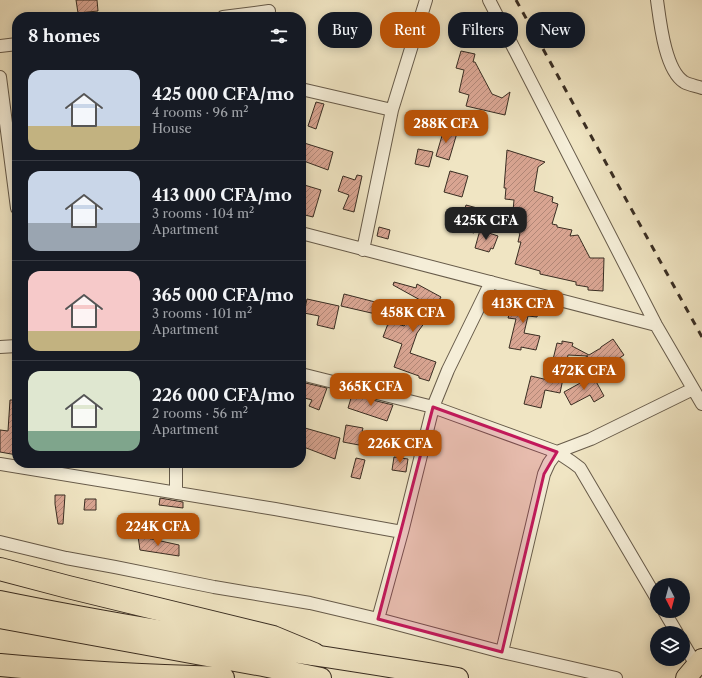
<!DOCTYPE html>
<html lang="en">
<head>
<meta charset="utf-8">
<style>
  :root { --surface:#171b24; --page:#242831; --text:#f1f3f6; --muted:#9ea1a6; --line:#363941; --accent:#b45309 }
  body { margin:0; font-family:"Libre Caslon Text",serif; background:var(--page); color:var(--text); height:100vh; display:flex; flex-direction:column; font-size:15px; white-space:nowrap }
  * { box-sizing:border-box; margin:0 }
  p { font-size:13px; color:var(--muted) }
  .icon { flex:none; width:22px; height:22px; fill:none; stroke:currentColor; stroke-width:2; stroke-linecap:round; stroke-linejoin:round }
  .map { position:relative; flex:1; overflow:hidden }
  .side { position:absolute; left:12px; top:12px; width:294px; height:456px; display:flex; flex-direction:column; background:var(--surface); border-radius:16px; box-shadow:0 2px 10px #0003 }
  .side>* { flex:none }
  .top-card { position:absolute; left:318px; top:12px; width:324px; height:36px; display:flex; gap:8px }
  .needle { width:26px; rotate:174deg }
  .fabs { position:absolute; left:650px; top:578px; display:grid; gap:8px }
  .fabs a { display:grid; place-items:center; width:40px; height:40px; border-radius:50%; background:var(--surface); box-shadow:0 2px 10px #0003; font-size:20px }
  .price { position:absolute; translate:-50% -34px; padding:0 9px; border-radius:8px; background:var(--accent); color:#fff; font-size:13px; line-height:26px; filter:drop-shadow(0 1px 2px #0008) }
  .price::after { content:''; position:absolute; left:50%; top:24px; width:12px; height:9px; margin-left:-6px; background:inherit; clip-path:polygon(0 0,100% 0,50% 100%) }
  .price.current { background:#222; color:#fff }
  ul { padding:0; list-style:none }
  li { display:flex; align-items:center; gap:12px; height:100px; padding:0 16px }
  li+li { border-top:1px solid var(--line) }
  li span { display:grid; place-items:center; flex:none; width:112px; height:80px; border-radius:12px; color:#555 }
  li>.icon { margin-inline-start:auto }
  span .icon { width:48px; height:48px; fill:#fffc; stroke-width:1 }
  li b { font-size:17px }
  h2 { display:flex; justify-content:space-between; align-items:center; height:48px; padding:0 16px; font-size:17px }
  .tag { padding:0 14px; border-radius:16px; background:var(--surface); box-shadow:0 2px 10px #0003; font-size:14px; line-height:36px }
  .tag.current { background:var(--accent); color:#fff }
  .map>svg:first-child { display:block }
</style>
</head>
<body>
<div class="map">
<svg width="702" height="678" viewBox="0 0 702 678">
  <defs>
    <pattern id="building-hatch" width="6" height="6" patternUnits="userSpaceOnUse"><rect width="6" height="6" fill="#d9a592"/><path d="M-1 1l2-2M0 6l6-6M5 7l2-2" fill="none" stroke="#b18777"/></pattern>
  </defs>
  <rect width="100%" height="100%" fill="#f0e5c3"/>
  <filter id="stains"><feTurbulence type="fractalNoise" baseFrequency=".005" numOctaves="4"/><feColorMatrix values="0 0 0 0 .2 0 0 0 0 .09 0 0 0 0 .02 0 0 0 .5 -.17"/></filter>
  <radialGradient id="worn" r=".72"><stop offset=".6" stop-color="#630" stop-opacity="0"/><stop offset="1" stop-color="#630" stop-opacity=".3"/></radialGradient>
  <path fill="url(#building-hatch)" stroke="#392d22" d="M76 0H97L98 11 78 13Z
    M461 51 475 54 473 62H475L492 94 502 98 510 92 505 115 466 106 469 95 459 92 464 70 456 68Z
    M316 102 324 104 316 129 308 126Z
    M444 129 457 133 449 160 436 156Z
    M301 142 333 152 328 170 301 160Z
    M418 149 433 152 429 167 415 164Z
    M507 150 545 162 538 167 534 191 553 197 552 202 558 204 552 224 557 225V227L572 230 570 236 578 235 590 258H604L603 291 588 290V287L576 285V282L540 274V271L515 264 521 242H518L520 233 507 230 513 211 514 200 505 199 506 188H504Z
    M450 171 468 176 462 197 444 192Z
    M357 175 362 176 354 212 343 209 349 195 338 191 343 176 355 180Z
    M301 184 321 190 313 217 301 214Z
    M466 205 481 209 474 233 459 229Z
    M379 227 390 230 388 239 377 236Z
    M480 230 498 236 493 249 491 248 489 252 475 248Z
    M394 282 416 288 417 284 441 297 433 311 417 333 410 353 436 362 429 381 419 378V376L394 367 402 344 383 337 389 321 404 326 422 301 393 285Z
    M344 294 383 304 380 315 341 306Z
    M515 296 531 300 530 303 540 305 537 317 528 316 524 333 540 336 536 350 521 347V350L509 348 516 319 508 318Z
    M307 299 339 306 334 329 317 325 319 316 304 313Z
    M613 339 624 355 594 375 584 358 588 356 568 355 560 393 545 390 541 408 524 404 531 376 548 380 557 343 562 344V341L573 343 572 346 589 355 599 349H600L601 347Z
    M593 376 604 396 594 402 590 395 571 405 564 392Z
    M301 382 327 388 319 410 309 406 312 400 301 397Z
    M352 395 393 405 387 421 348 408Z
    M10 400H17V455L0 452V430L8 431Z
    M346 425 363 428 359 445 343 442Z
    M305 428 340 438 335 459 301 446Z
    M394 457 408 459 406 472 392 470Z
    M356 458 365 460 360 479 351 477Z
    M55 495H65L63 524H58L55 504Z
    M160 498 183 502V508L159 505Z
    M85 499H96V510H84Z
    M138 536 179 545V556L140 550Z"/>
  <g fill="none" stroke-linecap="round" stroke-linejoin="round">
    <g stroke="#675b4a" stroke-width="14">
      <path id="street" d="M489 0 656 325 702 404
        M657 0C660 22 665 70 684 82 689 85 697 86 702 88
        M223 17 269 11
        M0 46 17 44
        M0 77 17 208
        M301 89 392 110
        M301 233 656 325
        M363 250 392 110 426 0
        M0 347 17 346
        M301 374 433 407 557 452 572 462 580 468 657 599
        M0 464 275 509 402 532
        M176 493V463
        M0 542 66 558 115 567 214 587 310 603 378 619 502 652 616 678
        M664 611 677 633
        M378 619 402 532 433 407 448 370 491 282
        M683 643 696 665
        M502 652 544 474 549 463 557 452 591 439 693 389"/>
    </g>
    <g stroke="#392d22" stroke-width="22">
      <path id="primary" d="M0 601C152 632 305 653 458 678
        M0 618 263 666 321 678
        M686 678 702 659"/>
    </g>
    <g stroke="#392d22" stroke-width="24">
      <path id="highway" d="M0 569 68 587 273 637 314 654
        M0 665C74 672 148 676 223 678"/>
    </g>
    <use href="#street" stroke="#f5eed8" stroke-width="12"/>
    <use href="#primary" stroke="#f0e5c3" stroke-width="20"/>
    <use href="#highway" stroke="#f0e5c3" stroke-width="22"/>
    <path stroke="#392d22" stroke-width="3" stroke-dasharray="7 7" stroke-linecap="butt" d="M516 0 702 337"/>
  </g>
  <path fill="#c2185b" fill-opacity="0.2" stroke="#c2185b" stroke-width="3" stroke-linejoin="round" d="M433 407 557 452 544 474 502 652 378 619Z"/>
  <rect width="100%" height="100%" filter="url(#stains)"/>
  <rect width="100%" height="100%" fill="url(#worn)"/>
</svg>
<div class="fabs">
<a><svg class="needle" viewBox="-14 -14 28 28"><path d="M0-13l5 13h-10z" fill="#e53935"/><path d="M0 13l5-13h-10z" fill="#9ea1a6"/></svg></a>
<a><svg class="icon" aria-label="layers" viewBox="0 0 24 24"><path d="M12 4l9 5-9 5-9-5zM3 14l9 5 9-5"/></svg></a>
</div>
<b class="price" style="left:446px;top:144px">288K CFA</b>
<b class="price current" style="left:486px;top:241px">425K CFA</b>
<b class="price" style="left:523px;top:324px">413K CFA</b>
<b class="price" style="left:413px;top:333px">458K CFA</b>
<b class="price" style="left:584px;top:391px">472K CFA</b>
<b class="price" style="left:371px;top:407px">365K CFA</b>
<b class="price" style="left:400px;top:464px">226K CFA</b>
<b class="price" style="left:158px;top:547px">224K CFA</b>
<div class="top-card">
<a class="tag">Buy</a>
<a class="tag current">Rent</a>
<a class="tag">Filters</a>
<a class="tag">New</a>
</div>
<section class="side">
<h2>8 homes<svg class="icon" aria-label="filters" viewBox="0 0 24 24"><path d="M4 7h16M4 17h16"/><circle cx="9" cy="7" r="2"/><circle cx="15" cy="17" r="2"/></svg></h2>
<ul>
<li><span style="background:linear-gradient(#c9d6e8 70%,#c2b280 0)"><svg class="icon" aria-label="home" viewBox="0 0 24 24"><path d="M3 11l9-7 9 7M6 9v11h12V9"/></svg></span><div><b>425 000 CFA/mo</b><p>4 rooms · 96 m²</p><p>House</p></div></li>
<li><span style="background:linear-gradient(#c9d6e8 65%,#9aa5b1 0)"><svg class="icon" aria-label="home" viewBox="0 0 24 24"><path d="M3 11l9-7 9 7M6 9v11h12V9"/></svg></span><div><b>413 000 CFA/mo</b><p>3 rooms · 104 m²</p><p>Apartment</p></div></li>
<li><span style="background:linear-gradient(#f6c9c9 75%,#c2b280 0)"><svg class="icon" aria-label="home" viewBox="0 0 24 24"><path d="M3 11l9-7 9 7M6 9v11h12V9"/></svg></span><div><b>365 000 CFA/mo</b><p>3 rooms · 101 m²</p><p>Apartment</p></div></li>
<li><span style="background:linear-gradient(#dfe7d0 75%,#7fa58c 0)"><svg class="icon" aria-label="home" viewBox="0 0 24 24"><path d="M3 11l9-7 9 7M6 9v11h12V9"/></svg></span><div><b>226 000 CFA/mo</b><p>2 rooms · 56 m²</p><p>Apartment</p></div></li>
</ul>
</section>
</div>
</body>
</html>
